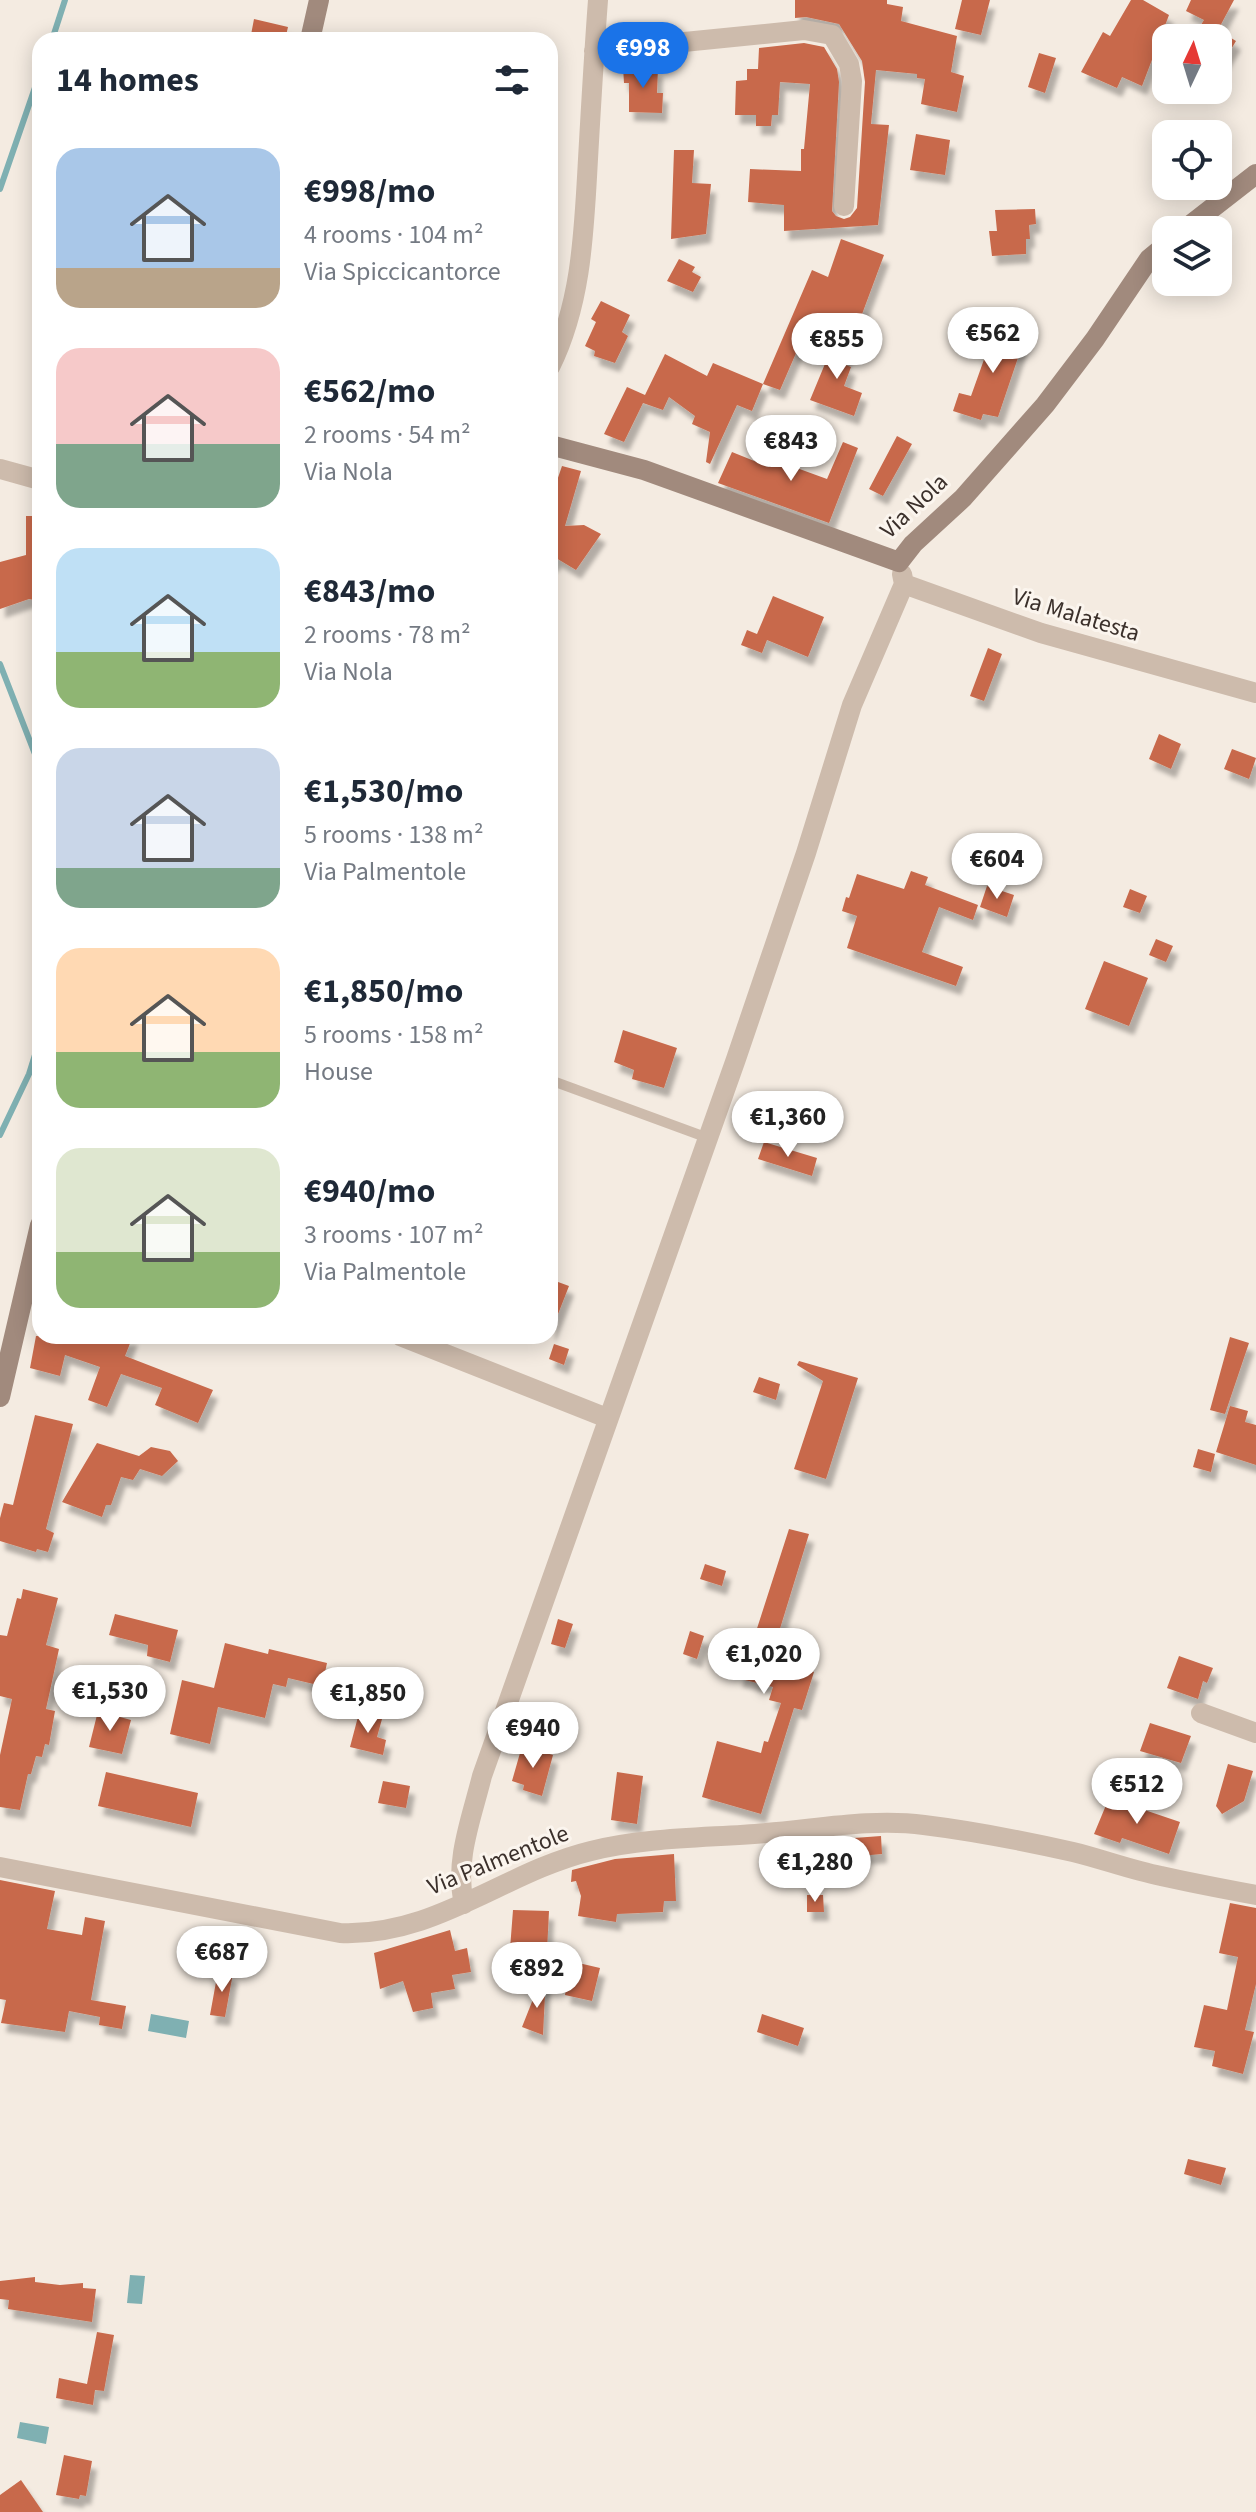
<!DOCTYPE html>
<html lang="en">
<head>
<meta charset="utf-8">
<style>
  :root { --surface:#fff; --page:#f6f6f7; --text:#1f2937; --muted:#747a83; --accent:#1a73e8 }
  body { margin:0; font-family:"Source Sans 3",sans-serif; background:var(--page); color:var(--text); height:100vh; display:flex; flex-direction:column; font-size:30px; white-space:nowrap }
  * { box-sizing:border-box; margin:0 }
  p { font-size:26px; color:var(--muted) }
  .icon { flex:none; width:44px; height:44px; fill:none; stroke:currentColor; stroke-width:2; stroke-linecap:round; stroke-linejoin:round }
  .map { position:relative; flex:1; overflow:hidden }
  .side { position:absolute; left:32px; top:32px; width:526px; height:1312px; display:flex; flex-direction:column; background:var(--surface); border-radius:24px; box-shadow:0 4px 20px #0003 }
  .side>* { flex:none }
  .needle { width:52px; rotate:4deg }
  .tools { position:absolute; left:1152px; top:24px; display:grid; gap:16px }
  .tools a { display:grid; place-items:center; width:80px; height:80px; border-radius:16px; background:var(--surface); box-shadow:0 4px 20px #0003; font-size:40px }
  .price { position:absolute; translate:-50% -68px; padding:0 18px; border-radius:28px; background:#fff; color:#222; font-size:26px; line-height:52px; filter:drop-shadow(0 2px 4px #0008) }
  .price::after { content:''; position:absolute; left:50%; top:48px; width:24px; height:18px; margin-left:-12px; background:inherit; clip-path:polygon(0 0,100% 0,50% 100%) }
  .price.current { background:var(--accent); color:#fff }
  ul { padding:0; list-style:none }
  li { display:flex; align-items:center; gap:24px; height:200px; padding:0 24px }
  li span { display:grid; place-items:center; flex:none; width:224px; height:160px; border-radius:24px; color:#555 }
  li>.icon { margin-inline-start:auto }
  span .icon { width:96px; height:96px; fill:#fffc; stroke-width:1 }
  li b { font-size:34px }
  h2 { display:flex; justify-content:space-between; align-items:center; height:96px; padding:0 24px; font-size:34px }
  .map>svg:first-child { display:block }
</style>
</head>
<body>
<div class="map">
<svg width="1256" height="2512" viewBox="0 0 1256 2512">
  <defs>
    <filter id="shadow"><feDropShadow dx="5" dy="9" stdDeviation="2" flood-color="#0004"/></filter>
  </defs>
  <rect width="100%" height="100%" fill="#f4ebe1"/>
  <path fill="#7fb0b2" d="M151 2014 189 2021 186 2038 148 2031Z
    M130 2275 145 2276 142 2304 127 2303Z
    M20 2422 49 2427 46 2444 17 2438Z"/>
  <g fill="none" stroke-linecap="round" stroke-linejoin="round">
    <path stroke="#7fb0b2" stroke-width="6" d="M52 40 65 0
      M0 189 40 73
      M0 664 40 767
      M0 1135 29 1074 40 1039"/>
  </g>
  <path fill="#c8694b" filter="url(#shadow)" d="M795 0H887V4L903 7 901 21 957 36 951 72 964 76 957 112 921 104 925 79 917 78V74L876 70 871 124 889 125 878 225 784 231V205L748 202 750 169 801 171V149H804L810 84 780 82 778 115H772L771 126H756V115H735L736 81 747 80V69H758L759 48 804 43 824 47 837 69 839 82 832 211 836 216 844 219 850 217 857 208 865 82 862 61 839 24 806 17 795 18Z
    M962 0H990L981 35 955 29Z
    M1131 0H1143L1169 15 1142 86 1122 77 1117 88 1081 72 1103 32 1110 36Z
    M1191 0H1234L1218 30 1236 41 1218 71V31L1214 38H1193L1204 20 1186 11Z
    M254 19 288 27 285 40H250Z
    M1039 53 1056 58 1045 93 1028 87Z
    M623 67 658 68 657 93H663L662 113 629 112V83H624Z
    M916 134 950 140 945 175 910 170Z
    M674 150H694L692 183 711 184 706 234 671 239Z
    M1035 209 1036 224 1029 225 1030 239H1026V254L992 256 989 231H997L995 210Z
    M841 239 884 255 855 333 843 332 816 318 810 330H806L780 390 763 384 752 411 737 405 710 464 706 462 710 432 692 424 695 416 669 397 663 410 643 403 624 442 604 434 627 387 645 395 665 354 707 376 713 363 763 384 812 270 828 277Z
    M679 259 695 267 692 272 701 277 693 292 667 281Z
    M601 301 630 315 622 332 628 336 615 363 594 356 595 351 585 346 596 322 591 319Z
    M997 323 1026 334 998 417 983 414 981 420 953 411 959 393 971 396Z
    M842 333 853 338 843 364 851 367 844 386 862 393 854 416 810 400 827 359 829 360Z
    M897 436 912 444 883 496 869 489Z
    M843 442 858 448 829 523 718 483 732 452 769 467 772 459 827 479Z
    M562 466 581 471 565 526 584 525 601 534 576 570 556 558 554 563 550 562V501Z
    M26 516H40V601L29 599 0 609V562L26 555Z
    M773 596 824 617 808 657 767 640 762 653 741 645 747 630 757 634Z
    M988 648 1002 654 984 701 970 696Z
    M1159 734 1181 744 1171 769 1149 759Z
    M1232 749 1256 758 1249 779 1224 769Z
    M911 871 928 877 925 885 978 905 973 920 939 907 922 952 963 967 956 986 847 948 857 916 842 911 846 897 849 898 857 874 904 889Z
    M987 886 1014 895 1007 917 980 907Z
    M1130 889 1147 896 1140 913 1123 907Z
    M1156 939 1173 946 1166 962 1149 955Z
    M1104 961 1148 978 1129 1026 1085 1009Z
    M623 1030 677 1048 664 1088 632 1079 634 1070 614 1062Z
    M764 1142 817 1158 812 1176 758 1159Z
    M550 1279 569 1286 551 1332 550 1331Z
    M36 1336H133L125 1356 213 1390 198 1423 155 1405 162 1388 121 1374 107 1407 88 1400 100 1367 65 1355 60 1376 30 1368Z
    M1230 1337 1249 1343 1225 1414 1210 1410Z
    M554 1344 569 1349 564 1365 549 1359Z
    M799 1361 858 1378 826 1479 794 1469 823 1381 797 1365Z
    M759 1377 780 1384 776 1400 753 1392Z
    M1230 1406 1248 1411 1245 1422 1256 1425V1465L1216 1452Z
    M35 1415 73 1424 46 1529 54 1533 48 1552 37 1549 36 1552 0 1541V1518L4 1503 13 1505Z
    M97 1443 139 1456 151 1447 170 1451 178 1461 162 1476 140 1469 133 1480 121 1477 111 1505H106L102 1517 62 1502Z
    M1198 1449 1215 1454 1211 1472 1193 1467Z
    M789 1529 809 1534 771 1658 814 1672 802 1710 794 1708 761 1814 702 1797 717 1741 761 1753 764 1741 768 1742 781 1703 769 1700 773 1687 737 1678 748 1644H752Z
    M705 1564 726 1571 722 1586 700 1579Z
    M23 1589 58 1598 46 1645 59 1649 46 1709 55 1711 49 1745 45 1744 42 1757 36 1756 31 1774H28L20 1810 0 1807V1755L12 1699 0 1696V1635L7 1636 17 1598 21 1599Z
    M115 1614 178 1630 170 1662 147 1656 148 1645 109 1635Z
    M558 1619 573 1624 565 1648 551 1644Z
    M690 1631 704 1636 697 1659 683 1654Z
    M225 1643 268 1654 269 1649 327 1663 322 1686 288 1678 286 1687 273 1684 265 1718 218 1707 210 1744 170 1734 182 1680 214 1688Z
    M1179 1656 1213 1668 1207 1683 1203 1681 1198 1699 1167 1688Z
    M98 1711 131 1720 122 1754 89 1747Z
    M359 1713 382 1719 377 1737 386 1740 383 1755 350 1747Z
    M1150 1723 1191 1736 1181 1763 1140 1751Z
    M522 1746 553 1755 542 1796 523 1790 524 1785 512 1781Z
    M1228 1764 1253 1771 1244 1801 1222 1814 1216 1806Z
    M106 1772 198 1793 191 1827 98 1806Z
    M617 1772 643 1776 637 1824 611 1820Z
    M383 1781 410 1786 406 1808 378 1803Z
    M1109 1798 1180 1822 1169 1854 1122 1838 1120 1843 1094 1834Z
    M881 1836 882 1854 848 1857 849 1868 829 1870 827 1840Z
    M674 1854 676 1901H664L663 1912 617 1914 616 1922 578 1916 581 1896 576 1881 571 1882 572 1870 615 1859Z
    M0 1880 55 1891 47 1929 82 1935 85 1917 105 1921 91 2000 126 2006 122 2029 99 2025 100 2017 69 2011 65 2032 1 2023 6 2000 0 1999Z
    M807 1895H823L824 1912H807Z
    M1230 1903 1256 1908V1984L1245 2030 1254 2032 1243 2074 1212 2066 1215 2051 1194 2047 1204 2005 1227 2010 1238 1957 1219 1953Z
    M513 1910 549 1911 547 1951 510 1949Z
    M450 1930 455 1951 467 1948 471 1972 452 1975 455 1989 431 1993 433 2008 413 2012 403 1981 380 1989 374 1953Z
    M570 1961 600 1968 592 2001 565 1995Z
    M218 1971 233 1973 225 2017 210 2015Z
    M543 1974H546L543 2035 522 2027Z
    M762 2014 804 2028 798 2046 757 2032Z
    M1188 2159 1226 2168 1221 2185 1184 2174Z
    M35 2277V2282L60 2285 83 2283V2288L96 2289 92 2322 8 2309 9 2300 0 2299V2281Z
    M97 2332 114 2335 104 2391 95 2390 93 2405 56 2398 59 2378 87 2384Z
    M64 2455 92 2461 86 2496 80 2495 79 2499 56 2495Z
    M21 2480 43 2512H0V2495Z"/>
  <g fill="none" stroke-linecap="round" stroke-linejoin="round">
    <path stroke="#cdbbac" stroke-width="10" d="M550 1080 708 1138"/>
    <path stroke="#cdbbac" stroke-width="20" d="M594 51 804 30 832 35 849 64 852 81 844 206
      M550 367C582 303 584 230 588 159 591 106 594 53 598 0
      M0 469 40 480
      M902 574 904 584 1041 633 1256 693
      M400 1336 607 1418
      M1201 1713 1256 1733
      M0 1867 340 1933C435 1937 504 1872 591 1851 647 1837 708 1838 766 1833 817 1829 872 1818 924 1825 973 1831 1024 1841 1073 1852 1102 1859 1131 1870 1161 1876 1192 1883 1224 1889 1256 1895
      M464 1904C454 1861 472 1817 482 1776L736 1059 806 853 852 705 904 584"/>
    <path stroke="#a18a7d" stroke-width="20" d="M310 40 319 0
      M1184 230 1256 174
      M550 445 644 470 899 562 913 544 963 498 1045 405 1095 339 1149 259 1166 245
      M0 1397 40 1225"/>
  </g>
  <g text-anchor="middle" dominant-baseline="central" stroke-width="6" stroke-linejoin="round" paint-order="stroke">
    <g font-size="24" fill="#3b302b" stroke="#fbf5ee">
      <text transform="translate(914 506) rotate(-43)">Via Nola</text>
      <text transform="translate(1076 615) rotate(17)">Via Malatesta</text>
      <text transform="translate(498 1860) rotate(-22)">Via Palmentole</text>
    </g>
  </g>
</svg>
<div class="tools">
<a><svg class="needle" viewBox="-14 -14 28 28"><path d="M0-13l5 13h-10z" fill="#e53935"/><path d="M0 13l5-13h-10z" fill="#747a83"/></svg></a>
<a><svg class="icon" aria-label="locate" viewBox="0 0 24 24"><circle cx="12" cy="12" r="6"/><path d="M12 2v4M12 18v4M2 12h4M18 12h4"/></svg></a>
<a><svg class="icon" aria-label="layers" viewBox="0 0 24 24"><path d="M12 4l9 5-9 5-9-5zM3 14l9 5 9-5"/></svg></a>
</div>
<b class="price current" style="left:643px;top:90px">€998</b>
<b class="price" style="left:993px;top:375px">€562</b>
<b class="price" style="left:837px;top:381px">€855</b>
<b class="price" style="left:791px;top:483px">€843</b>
<b class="price" style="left:997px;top:901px">€604</b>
<b class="price" style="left:788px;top:1159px">€1,360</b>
<b class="price" style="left:764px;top:1696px">€1,020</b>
<b class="price" style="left:110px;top:1733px">€1,530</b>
<b class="price" style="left:368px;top:1735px">€1,850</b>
<b class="price" style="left:533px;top:1770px">€940</b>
<b class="price" style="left:1137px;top:1826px">€512</b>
<b class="price" style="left:815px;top:1904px">€1,280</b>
<b class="price" style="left:222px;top:1994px">€687</b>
<b class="price" style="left:537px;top:2010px">€892</b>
<section class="side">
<h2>14 homes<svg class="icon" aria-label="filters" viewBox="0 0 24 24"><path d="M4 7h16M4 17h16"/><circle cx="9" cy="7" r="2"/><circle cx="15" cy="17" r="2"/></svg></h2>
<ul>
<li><span style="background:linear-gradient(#a9c7e8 75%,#b9a48a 0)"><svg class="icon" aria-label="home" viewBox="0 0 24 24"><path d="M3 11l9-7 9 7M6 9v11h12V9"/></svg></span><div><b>€998/mo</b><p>4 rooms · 104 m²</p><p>Via Spiccicantorce</p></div></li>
<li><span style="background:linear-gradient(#f6c9c9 60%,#7fa58c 0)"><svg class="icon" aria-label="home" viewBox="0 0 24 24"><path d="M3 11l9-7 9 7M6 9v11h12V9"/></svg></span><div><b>€562/mo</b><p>2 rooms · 54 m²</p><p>Via Nola</p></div></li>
<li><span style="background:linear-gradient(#bfe0f5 65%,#8fb573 0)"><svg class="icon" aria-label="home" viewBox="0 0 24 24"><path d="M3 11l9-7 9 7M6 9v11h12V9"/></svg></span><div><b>€843/mo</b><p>2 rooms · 78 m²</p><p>Via Nola</p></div></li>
<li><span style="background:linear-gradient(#c9d6e8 75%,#7fa58c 0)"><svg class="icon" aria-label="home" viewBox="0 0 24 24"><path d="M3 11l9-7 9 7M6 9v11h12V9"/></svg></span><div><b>€1,530/mo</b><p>5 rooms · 138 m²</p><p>Via Palmentole</p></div></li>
<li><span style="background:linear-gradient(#ffd9b3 65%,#8fb573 0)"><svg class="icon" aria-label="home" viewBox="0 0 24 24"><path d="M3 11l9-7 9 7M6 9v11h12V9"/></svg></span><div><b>€1,850/mo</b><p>5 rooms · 158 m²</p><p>House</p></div></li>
<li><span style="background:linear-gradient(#dfe7d0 65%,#8fb573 0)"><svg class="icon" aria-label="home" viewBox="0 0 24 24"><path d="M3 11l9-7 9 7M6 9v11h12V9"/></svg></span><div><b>€940/mo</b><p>3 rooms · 107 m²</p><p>Via Palmentole</p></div></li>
</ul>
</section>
</div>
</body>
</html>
